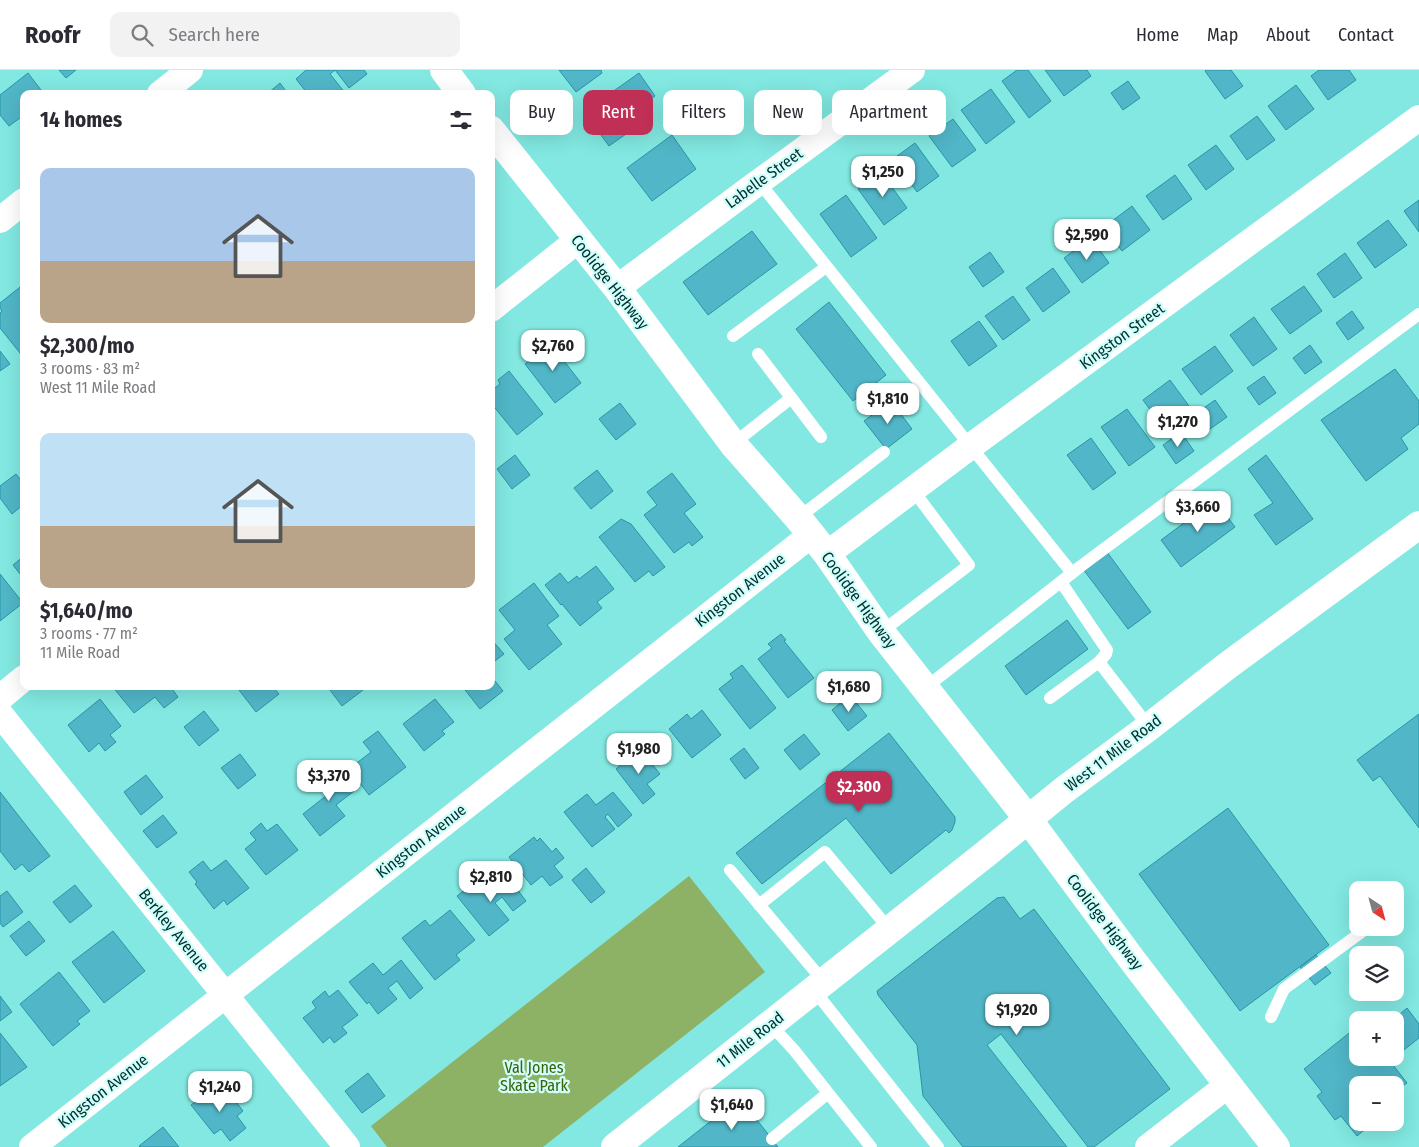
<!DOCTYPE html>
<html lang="en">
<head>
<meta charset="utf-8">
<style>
  :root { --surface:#fff; --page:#f2f2f3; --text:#2b2b33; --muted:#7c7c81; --line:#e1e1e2; --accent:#bf2f56 }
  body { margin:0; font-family:"Fira Sans Condensed",sans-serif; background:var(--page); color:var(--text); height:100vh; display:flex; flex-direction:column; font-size:19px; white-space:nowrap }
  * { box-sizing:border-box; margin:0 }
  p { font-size:16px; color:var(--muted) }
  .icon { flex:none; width:28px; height:28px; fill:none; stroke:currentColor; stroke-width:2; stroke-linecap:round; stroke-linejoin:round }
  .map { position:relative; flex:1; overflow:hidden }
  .panel { position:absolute; left:20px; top:20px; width:475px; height:600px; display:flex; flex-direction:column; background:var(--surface); border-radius:10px; box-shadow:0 5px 20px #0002 }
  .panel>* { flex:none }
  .banner { position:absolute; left:510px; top:20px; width:475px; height:45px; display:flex; gap:10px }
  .needle { width:32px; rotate:144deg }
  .controls { position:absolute; left:1349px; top:811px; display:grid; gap:10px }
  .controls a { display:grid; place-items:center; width:55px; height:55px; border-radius:10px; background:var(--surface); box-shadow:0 5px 20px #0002; font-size:25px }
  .price { position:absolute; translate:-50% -42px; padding:0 11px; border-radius:10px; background:#fff; color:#222; font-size:16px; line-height:32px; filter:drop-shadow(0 1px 2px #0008) }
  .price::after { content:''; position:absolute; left:50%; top:30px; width:15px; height:11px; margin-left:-8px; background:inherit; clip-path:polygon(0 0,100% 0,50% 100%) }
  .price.on { background:var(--accent); color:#fff }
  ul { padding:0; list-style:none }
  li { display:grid; align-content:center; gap:10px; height:265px; padding:0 20px }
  li span { display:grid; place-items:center; height:155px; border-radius:10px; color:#555 }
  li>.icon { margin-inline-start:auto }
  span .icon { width:90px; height:90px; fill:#fffc; stroke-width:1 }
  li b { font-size:21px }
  h2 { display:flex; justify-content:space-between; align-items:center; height:60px; padding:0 20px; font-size:21px }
  .pill { padding:0 18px; border-radius:10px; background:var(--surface); box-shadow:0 5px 20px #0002; font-size:18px; line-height:45px }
  .pill.on { background:var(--accent); color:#fff }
  header { display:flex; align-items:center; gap:30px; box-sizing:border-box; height:70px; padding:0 25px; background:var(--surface); border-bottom:1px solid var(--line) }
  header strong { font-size:24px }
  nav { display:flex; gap:28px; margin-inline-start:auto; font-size:18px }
  .search { width:350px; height:45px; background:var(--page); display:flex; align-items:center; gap:12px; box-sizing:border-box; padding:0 18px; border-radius:10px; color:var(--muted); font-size:19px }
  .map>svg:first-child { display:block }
</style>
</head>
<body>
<header>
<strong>Roofr</strong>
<div class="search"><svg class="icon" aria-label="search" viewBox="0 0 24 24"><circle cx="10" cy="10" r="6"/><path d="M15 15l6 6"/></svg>Search here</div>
<nav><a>Home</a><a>Map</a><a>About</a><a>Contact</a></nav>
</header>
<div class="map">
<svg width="1419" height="1077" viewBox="0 0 1419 1077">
  <rect width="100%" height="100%" fill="#82e8e1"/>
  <path fill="#8db266" d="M689 806 765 902 543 1077H387L371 1056Z"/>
  <path fill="#51b6c7" stroke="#2995a6" d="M59 0H76L66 8Z
    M306 0H335L330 4 346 24H308L296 9Z
    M335 0H364L367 4 349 18Z
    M559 0H601L602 3 576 22Z
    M1017 0H1028L1051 31 1029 48 1002 11Z
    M1045 0H1087L1091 6 1064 26Z
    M1206 0H1231L1243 16 1225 29 1205 1Z
    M1319 0H1349L1356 10 1328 30 1311 6Z
    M28 3 44 24H24V45L9 56 0 45V25Z
    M639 3 655 26 645 33 653 45 609 76 584 42Z
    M1128 11 1140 28 1123 40 1111 23Z
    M280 13 288 24H267Z
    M1296 15 1314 39 1286 60 1268 36Z
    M991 19 1015 52 986 74 961 40Z
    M1257 46 1275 70 1247 90 1230 66Z
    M953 49 976 80 952 97 929 66Z
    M672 65 696 99 652 131 627 98Z
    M915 73 939 106 917 122 893 89Z
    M1216 75 1234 99 1206 120 1188 95Z
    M881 102 907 138 884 155 858 119Z
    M1175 105 1192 129 1163 150 1146 126Z
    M846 125 877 168 851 187 820 144Z
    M1419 130V162L1404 141Z
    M1132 136 1150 160 1122 181 1104 157Z
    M1388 150 1407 175 1375 198 1357 173Z
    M752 161 777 194 708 245 683 212Z
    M1091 168 1109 193 1082 213 1064 188Z
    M990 182 1004 202 983 217 969 197Z
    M1345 183 1362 208 1334 228 1317 204Z
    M1053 198 1070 222 1043 242 1026 218Z
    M24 214V288L0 258V243L2 241 0 238V233Z
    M1304 216 1322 241 1290 264 1271 239Z
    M1013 226 1030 250 1003 270 985 246Z
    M829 232 886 305 853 331 796 259Z
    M1352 241 1364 258 1348 270 1336 253Z
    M1254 247 1277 279 1253 296 1230 265Z
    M979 251 997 276 969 296 951 271Z
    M548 270 581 313 555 333 525 294 539 283 536 279Z
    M1310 275 1322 292 1305 304 1293 288Z
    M1215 276 1233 301 1201 325 1182 299Z
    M0 281 10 294 0 301Z
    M1395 299 1419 331V354L1401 368 1408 379 1366 411 1321 350Z
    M509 301 543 344 517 365 491 333V321L500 314 498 310Z
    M1264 306 1276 323 1259 335 1247 318Z
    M1170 310 1189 336 1162 356 1143 330Z
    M1215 330 1227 347 1210 359 1198 342Z
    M891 331 912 359 886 379 864 351Z
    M620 333 636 354 616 370 599 349Z
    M1127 339 1155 377 1129 396 1101 357Z
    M1181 362 1194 381 1176 394 1163 375Z
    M1091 368 1116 403 1093 420 1067 385Z
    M515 385 530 405 512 419 497 399Z
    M1266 385 1313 449 1276 475 1254 445 1273 433 1248 399Z
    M597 400 613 421 591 439 574 418Z
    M672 403 696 434 684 443 703 467 692 476 689 472 674 483 644 445 657 435 647 422Z
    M16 404 24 414V434L12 444 0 428V416Z
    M1215 430 1235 457 1181 497 1161 470Z
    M621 449 631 454 665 497 653 506 649 501 635 512 599 467Z
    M1107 482 1151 542 1128 559 1083 499Z
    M24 486V509L13 495Z
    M596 496 614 519 597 532 602 538 580 556 562 534 561 535 545 515 560 503 568 513 577 506 579 509Z
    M0 504 23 533 0 551Z
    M534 513 559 546 547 555 562 574 529 600 504 569 515 560 499 540Z
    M1067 550 1088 579 1026 625 1005 596Z
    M781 564 786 570 784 571 814 608 788 628 758 589 772 578 768 574Z
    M491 569 504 584 491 594Z
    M742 595 776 638 750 659 719 619 733 608 730 604Z
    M491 606 503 621 480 639 462 616H491Z
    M112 616H170L178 627 164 638 155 627 134 643Z
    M243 616H272L279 624 256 642 239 620Z
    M327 616H360L363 620 342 636Z
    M850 625 867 646 848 661 832 640Z
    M100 629 121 656 110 665 116 672 105 681 99 673 89 682 68 655Z
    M435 629 454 652 442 661 445 664 424 681 403 654Z
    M702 640 721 665 692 688 669 659 687 644 691 649Z
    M204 641 219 660 199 676 184 657Z
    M1419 644V758L1380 706 1373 711 1357 690Z
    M378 661 406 697 369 725 349 699 371 682 363 672Z
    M889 663 955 747V752L952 760 949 763 946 760 891 804 846 748 762 814 736 783Z
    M804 664 820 684 800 700 784 680Z
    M744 678 759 698 745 709 730 689Z
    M640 679 660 704 647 714 655 724 643 734 616 699Z
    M240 684 256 705 238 719 221 698Z
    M336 697 354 721 336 735 345 746 320 766 303 744 327 725 317 712Z
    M146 705 163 727 141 745 124 722Z
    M0 722 50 786 29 802 22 794 15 800 0 781Z
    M613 722 632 745 618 757 608 744 605 747 615 759 592 777 564 742 587 724 596 735Z
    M1228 738 1329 875 1240 941 1139 804Z
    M163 745 177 763 157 778 143 761Z
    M261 753 267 761 277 754 298 780 266 805 245 779 256 770 250 763Z
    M534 767 537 771 540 768 552 782 556 778 564 788 554 796 563 807 550 816 542 806 531 815 509 787Z
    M226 790 249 818 227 835 224 830 214 839 195 814 197 812 189 802 203 791 211 801Z
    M586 798 605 822 591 833 572 810Z
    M507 806 526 831 513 841 502 827 495 833 509 850 489 866 457 826 480 808 489 819Z
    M75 815 92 836 70 853 53 832Z
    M7 821 23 842 3 857 0 853V826Z
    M1004 827 1020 849 1034 839 1170 1019 1094 1077H1088L1001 964 987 975 1067 1077H963L923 1026 917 975 878 925 877 921 997 828Z
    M450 840 475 870 456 885 460 890 435 910 402 868 425 850 430 856Z
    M29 851 45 871 26 886 10 866Z
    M113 861 145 901 104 933 72 892Z
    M1316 885 1331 903 1315 915 1300 897Z
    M401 890 423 918 410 929 397 911 388 918 397 929 378 944 369 932 367 934 349 912 373 893 383 905Z
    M59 902 90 941 77 951 80 954 53 976 20 934Z
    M338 920 358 945 342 957 347 963 334 973 330 967 323 973 303 948 316 938 312 932 325 921 329 927Z
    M0 926 12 942 0 951Z
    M1407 938 1419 954V968L1395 987V950H1393Z
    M1358 956V988H1395L1390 991 1407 1013 1397 1020 1404 1029 1395 1036V1015H1358V1052H1374L1357 1066 1341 1046 1335 1050 1317 1026 1322 1022 1304 999Z
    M0 963 27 997 0 1016Z
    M368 1003 385 1026 362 1043 345 1021Z
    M224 1016 243 1041 237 1046 246 1058 230 1071 221 1059 214 1064 191 1035 210 1021 213 1025Z
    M740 1028 778 1077H678Z
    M163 1057 179 1077H140L139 1076Z"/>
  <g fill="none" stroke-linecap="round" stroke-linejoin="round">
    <path stroke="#fff" stroke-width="12" d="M759 112 1072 503
      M733 266 826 197
      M758 284 821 367
      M733 374 791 328
      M798 448 884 382
      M881 562 969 495 913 420
      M1099 592 1149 657
      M925 618 1081 496 1419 244
      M1050 628 1099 592 1106 584 1107 580 1061 512
      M730 800 824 912
      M759 835 825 782 890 860
      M814 920 938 1077
      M1271 947 1284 919 1367 858
      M770 954 794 980 871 1077
      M772 1069 828 1023"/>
    <path stroke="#fff" stroke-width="26" d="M160 24 190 0
      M0 150 24 131
      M617 218 748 120 912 0
      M491 239 578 170
      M827 484 971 376 1419 48
      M0 628 24 608
      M0 644 347 1077
      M32 1077 811 465
      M1148 1077 1228 1015"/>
    <path stroke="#fff" stroke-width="28" d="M444 0 462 24
      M491 60 617 218 733 374 798 448 827 484 881 562 1028 749 1133 891 1276 1077
      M615 1077 988 782 1064 720 1149 657 1227 596 1419 455"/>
  </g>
  <g text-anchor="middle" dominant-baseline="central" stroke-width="4.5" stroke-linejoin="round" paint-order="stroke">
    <g font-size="16" fill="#002f2d" stroke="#d0fffb">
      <text transform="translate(764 108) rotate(-36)">Labelle Street</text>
      <text transform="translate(610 212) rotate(52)">Coolidge Highway</text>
      <text transform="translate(1122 266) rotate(-36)">Kingston Street</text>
      <text transform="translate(740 520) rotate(-38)">Kingston Avenue</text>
      <text transform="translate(859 530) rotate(54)">Coolidge Highway</text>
      <text transform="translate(1113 683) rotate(-37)">West 11 Mile Road</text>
      <text transform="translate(421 771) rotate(-38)">Kingston Avenue</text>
      <text transform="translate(1105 852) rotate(53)">Coolidge Highway</text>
      <text transform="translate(174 860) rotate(51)">Berkley Avenue</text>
      <text transform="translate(750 970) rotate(-38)">11 Mile Road</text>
      <text transform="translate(103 1021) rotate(-38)">Kingston Avenue</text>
    </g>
    <g font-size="16" fill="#3e6005" stroke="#d0fffb">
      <text x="534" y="997">Val Jones<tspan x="534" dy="18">Skate Park</tspan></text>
    </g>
  </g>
</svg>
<div class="controls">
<a><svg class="needle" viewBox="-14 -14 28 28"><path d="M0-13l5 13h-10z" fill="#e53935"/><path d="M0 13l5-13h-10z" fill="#7c7c81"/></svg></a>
<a><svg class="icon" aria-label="layers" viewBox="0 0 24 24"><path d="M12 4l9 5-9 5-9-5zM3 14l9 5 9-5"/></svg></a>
<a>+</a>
<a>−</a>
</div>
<b class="price" style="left:883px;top:128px">$1,250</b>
<b class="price" style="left:1087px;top:191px">$2,590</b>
<b class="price" style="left:553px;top:302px">$2,760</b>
<b class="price" style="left:888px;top:355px">$1,810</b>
<b class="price" style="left:1178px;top:378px">$1,270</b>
<b class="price" style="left:1198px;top:463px">$3,660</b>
<b class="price" style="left:849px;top:643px">$1,680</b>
<b class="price" style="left:639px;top:705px">$1,980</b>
<b class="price" style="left:329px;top:732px">$3,370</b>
<b class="price on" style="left:859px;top:743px">$2,300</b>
<b class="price" style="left:491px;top:833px">$2,810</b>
<b class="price" style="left:1017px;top:966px">$1,920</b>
<b class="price" style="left:220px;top:1043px">$1,240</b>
<b class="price" style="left:732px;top:1061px">$1,640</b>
<div class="banner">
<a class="pill">Buy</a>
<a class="pill on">Rent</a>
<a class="pill">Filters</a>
<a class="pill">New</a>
<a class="pill">Apartment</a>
</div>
<section class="panel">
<h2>14 homes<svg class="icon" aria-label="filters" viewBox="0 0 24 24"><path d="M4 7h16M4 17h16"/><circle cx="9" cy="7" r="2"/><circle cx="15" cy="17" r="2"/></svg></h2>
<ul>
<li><span style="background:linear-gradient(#a9c7e8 60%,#b9a48a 0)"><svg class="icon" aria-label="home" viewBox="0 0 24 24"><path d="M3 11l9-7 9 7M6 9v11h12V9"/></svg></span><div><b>$2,300/mo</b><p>3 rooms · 83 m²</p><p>West 11 Mile Road</p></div></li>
<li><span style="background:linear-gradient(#bfe0f5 60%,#b9a48a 0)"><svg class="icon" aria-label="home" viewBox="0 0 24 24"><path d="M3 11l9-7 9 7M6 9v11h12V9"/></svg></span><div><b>$1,640/mo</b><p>3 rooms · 77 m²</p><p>11 Mile Road</p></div></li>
</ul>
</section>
</div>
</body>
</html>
